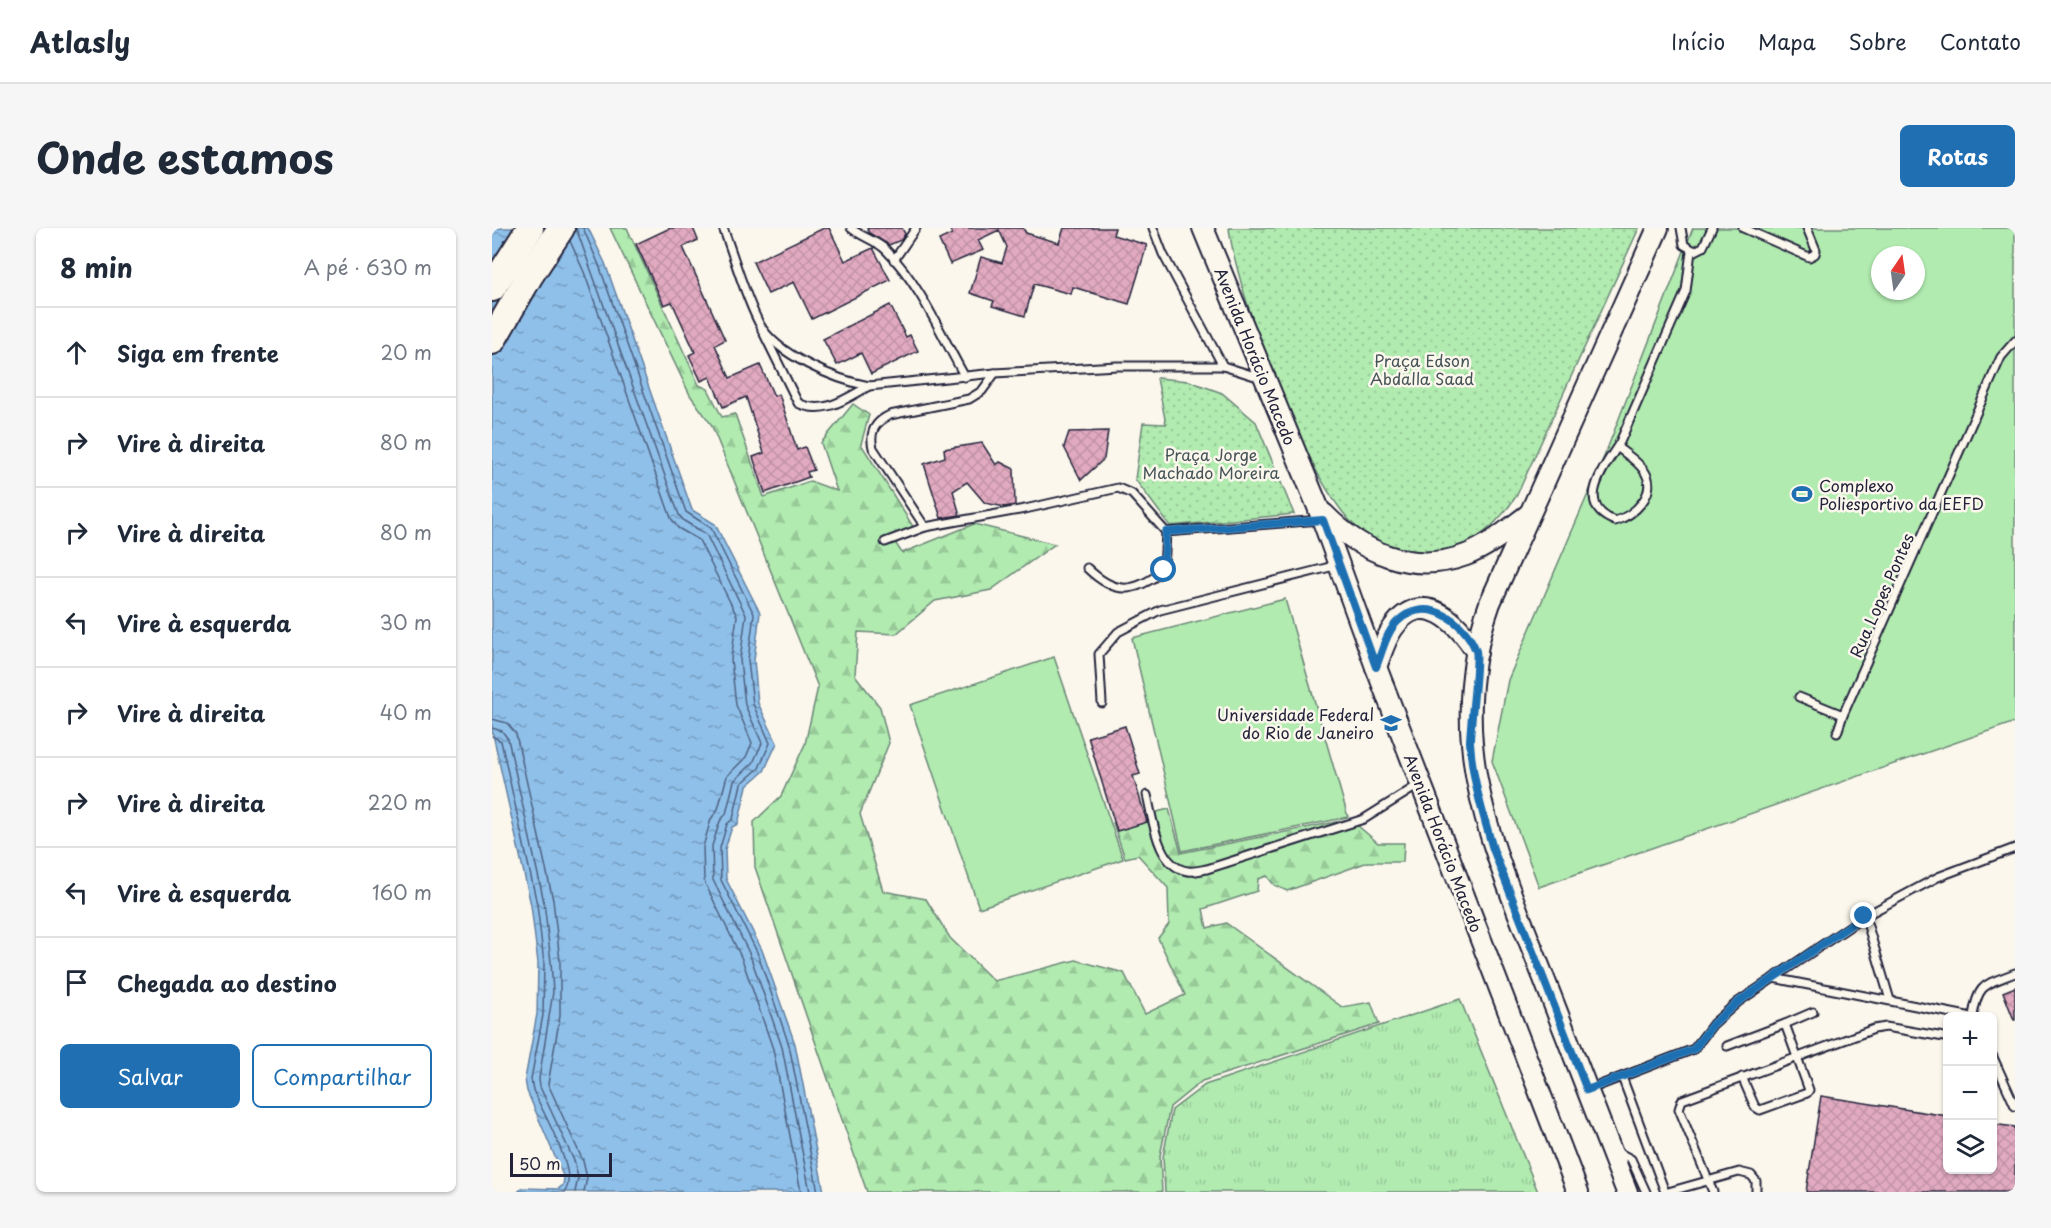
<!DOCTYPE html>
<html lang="pt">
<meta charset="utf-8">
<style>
body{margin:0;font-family:"Playpen Sans",sans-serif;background:#f6f6f7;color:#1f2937}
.controls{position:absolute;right:18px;bottom:18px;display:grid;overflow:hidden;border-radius:9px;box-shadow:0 2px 4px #0004}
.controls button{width:54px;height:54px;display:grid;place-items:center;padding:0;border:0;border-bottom:2px solid #e0e1e3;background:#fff;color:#1f2937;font:30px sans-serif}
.compass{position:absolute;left:1379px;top:18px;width:54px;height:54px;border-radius:50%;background:#fff;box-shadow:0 2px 4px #0004;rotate:13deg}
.scale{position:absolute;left:18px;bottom:15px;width:102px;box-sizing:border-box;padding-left:6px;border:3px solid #22223b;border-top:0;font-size:16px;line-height:21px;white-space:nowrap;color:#22223b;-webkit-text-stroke:4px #fbf7ec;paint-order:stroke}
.stop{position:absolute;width:18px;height:18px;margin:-14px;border:4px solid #1f6fb2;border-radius:50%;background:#fff}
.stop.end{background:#1f6fb2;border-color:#fff;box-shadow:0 2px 6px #0008}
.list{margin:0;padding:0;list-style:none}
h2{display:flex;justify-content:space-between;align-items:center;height:78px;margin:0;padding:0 24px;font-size:26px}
h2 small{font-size:20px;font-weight:400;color:#747a83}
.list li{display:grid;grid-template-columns:39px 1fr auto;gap:18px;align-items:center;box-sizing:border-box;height:90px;padding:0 24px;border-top:2px solid #e0e1e3}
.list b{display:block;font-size:22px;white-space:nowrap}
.list em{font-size:20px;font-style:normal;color:#747a83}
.actions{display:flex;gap:12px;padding:18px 24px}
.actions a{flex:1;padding:14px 0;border:2px solid #1f6fb2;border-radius:9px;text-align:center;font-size:21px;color:#1f6fb2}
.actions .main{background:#1f6fb2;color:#fff}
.icon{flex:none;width:33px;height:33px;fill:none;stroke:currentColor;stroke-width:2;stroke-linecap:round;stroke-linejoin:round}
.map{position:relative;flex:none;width:1523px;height:964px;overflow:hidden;border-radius:9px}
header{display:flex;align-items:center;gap:36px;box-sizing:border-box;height:84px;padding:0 30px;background:#fff;border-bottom:2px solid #e0e1e3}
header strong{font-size:28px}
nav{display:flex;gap:33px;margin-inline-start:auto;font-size:21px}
.intro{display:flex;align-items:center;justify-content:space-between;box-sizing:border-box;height:144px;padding:0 36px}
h1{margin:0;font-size:42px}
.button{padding:15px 27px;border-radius:9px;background:#1f6fb2;color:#fff;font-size:21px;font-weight:700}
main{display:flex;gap:36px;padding:0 36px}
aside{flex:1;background:#fff;border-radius:9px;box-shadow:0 2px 4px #0004}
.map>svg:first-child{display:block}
</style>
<header>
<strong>Atlasly</strong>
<nav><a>Início</a><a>Mapa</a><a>Sobre</a><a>Contato</a></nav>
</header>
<div class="intro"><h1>Onde estamos</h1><a class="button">Rotas</a></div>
<main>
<aside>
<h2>8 min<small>A pé · 630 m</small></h2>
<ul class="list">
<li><svg class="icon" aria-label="ahead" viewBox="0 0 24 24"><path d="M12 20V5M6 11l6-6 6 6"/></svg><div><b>Siga em frente</b></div><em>20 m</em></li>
<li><svg class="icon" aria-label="right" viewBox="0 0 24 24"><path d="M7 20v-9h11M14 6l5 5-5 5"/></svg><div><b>Vire à direita</b></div><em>80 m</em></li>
<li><svg class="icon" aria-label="right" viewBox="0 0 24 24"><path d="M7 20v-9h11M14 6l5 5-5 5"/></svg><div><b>Vire à direita</b></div><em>80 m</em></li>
<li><svg class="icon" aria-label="left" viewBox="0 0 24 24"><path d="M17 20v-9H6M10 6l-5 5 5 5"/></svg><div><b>Vire à esquerda</b></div><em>30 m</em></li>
<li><svg class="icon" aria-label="right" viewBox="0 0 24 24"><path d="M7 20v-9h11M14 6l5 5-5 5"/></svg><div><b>Vire à direita</b></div><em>40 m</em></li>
<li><svg class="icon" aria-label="right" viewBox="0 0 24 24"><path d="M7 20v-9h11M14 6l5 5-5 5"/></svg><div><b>Vire à direita</b></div><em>220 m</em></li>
<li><svg class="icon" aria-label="left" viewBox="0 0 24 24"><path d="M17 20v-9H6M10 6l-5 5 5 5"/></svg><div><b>Vire à esquerda</b></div><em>160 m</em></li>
<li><svg class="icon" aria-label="arrive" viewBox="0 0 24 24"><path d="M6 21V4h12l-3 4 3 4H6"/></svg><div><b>Chegada ao destino</b></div></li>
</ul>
<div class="actions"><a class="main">Salvar</a><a>Compartilhar</a></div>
</aside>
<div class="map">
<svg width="1523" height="964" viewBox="0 0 1523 964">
<defs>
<pattern id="grass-tufts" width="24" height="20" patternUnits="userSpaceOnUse" patternTransform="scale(1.5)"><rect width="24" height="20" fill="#b1ebb0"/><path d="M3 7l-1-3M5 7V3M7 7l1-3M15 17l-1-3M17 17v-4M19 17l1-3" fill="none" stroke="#98c998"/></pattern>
<pattern id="forest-firs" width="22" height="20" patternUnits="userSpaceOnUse" patternTransform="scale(1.5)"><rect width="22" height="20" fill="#b1ebb0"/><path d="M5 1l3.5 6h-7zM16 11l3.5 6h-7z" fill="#98c998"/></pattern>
<pattern id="park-dots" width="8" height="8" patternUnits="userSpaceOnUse" patternTransform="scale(1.5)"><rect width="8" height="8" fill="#b1ebb0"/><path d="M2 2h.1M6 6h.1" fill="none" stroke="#98c998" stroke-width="1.8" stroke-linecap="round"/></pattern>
<pattern id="water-ripples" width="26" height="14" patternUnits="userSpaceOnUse" patternTransform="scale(1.5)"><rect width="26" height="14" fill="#8fc0ea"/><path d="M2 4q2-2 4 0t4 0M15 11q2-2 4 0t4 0" fill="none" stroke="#749cbf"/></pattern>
<pattern id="building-cross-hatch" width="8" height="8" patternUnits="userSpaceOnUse" patternTransform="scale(1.5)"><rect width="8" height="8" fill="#e1aac0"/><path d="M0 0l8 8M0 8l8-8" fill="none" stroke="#c192a6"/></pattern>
</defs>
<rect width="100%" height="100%" fill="#fbf7ec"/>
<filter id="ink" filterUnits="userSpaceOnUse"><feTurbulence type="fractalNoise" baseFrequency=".0167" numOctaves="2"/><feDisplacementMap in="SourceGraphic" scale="12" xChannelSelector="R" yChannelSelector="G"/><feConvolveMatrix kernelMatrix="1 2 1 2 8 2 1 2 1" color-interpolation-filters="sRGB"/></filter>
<g filter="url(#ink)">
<path fill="url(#grass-tufts)" stroke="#6a8676" stroke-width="1.5" d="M968,771L1046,964H673L671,929L680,882L713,857Z"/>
<path fill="url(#forest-firs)" stroke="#6a8676" stroke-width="1.5" d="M118,0H135L207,157L216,161L230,189L243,186L272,269L318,253L345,263L329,215L361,176L377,187L369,216L422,300L404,316L410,325L482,296L563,316L499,362L443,373L404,406L366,404L363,447L388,479L397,515L368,586L391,663L434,671L458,710L502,753L584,732L632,745L653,786L693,767L666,710L677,696L676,660L646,627L633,630L621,595L677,581L689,625L858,591L886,615H912L911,634H876L795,663L782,657L775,648L766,651L765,663L711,681L715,700L734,695L850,779L879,774L887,796L710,853L678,879L668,928L670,964H375L263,639L262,594L289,568L313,516L326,459L219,196L198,167Z"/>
<g fill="url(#park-dots)" stroke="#6a8676" stroke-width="1.5">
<path d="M737,0H1147L1025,267C1004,299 975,326 934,324C911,323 889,319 870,304C817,265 745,67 737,0Z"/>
<path d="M665,150L697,153L730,165L764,194L802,286L678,298L643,251L651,195L674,196Z"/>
</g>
<g fill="#b1ebb0" stroke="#6a8676" stroke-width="1.5" fill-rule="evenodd">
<path d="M1201,0H1523V494L1047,659L1000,533L1016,452L1114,224ZM1388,27H1424V63H1388Z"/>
<path d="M793,371L856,589L690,623L640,410Z"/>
<path d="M562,429L631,631L487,680L418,477Z"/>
</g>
<path fill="url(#water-ripples)" stroke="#6381a4" stroke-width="1.5" d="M0,0H96L113,35L200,282L223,296L268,385L262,432L266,475L285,515L272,543L255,558L246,596L240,599L233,621L234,651L270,722L303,816L332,964H26L30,960L66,961L71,957L72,950L35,863L33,851L45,786L46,735L39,677L0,502Z"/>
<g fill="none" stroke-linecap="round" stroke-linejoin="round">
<g stroke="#4e6181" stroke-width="1.5">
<path d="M84,0L187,287L192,293L214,306L254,387L248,432L253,477L270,515L261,535L242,553L234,586L228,593L220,618L221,652L258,727L290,819L318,964"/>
<path d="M91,0L107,37L194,284L219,300L262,386L256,432L261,476L278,515L267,540L249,556L241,591L235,596L228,620L229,652L265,724L297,817L326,964"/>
<path d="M78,13L92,44L179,290L186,300L207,312L245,388L239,432L244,477L260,515L254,529L235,548L226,581L219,591L211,619L212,653L250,731L281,821L309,964"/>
<path d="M0,491L15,495L24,506L61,672L68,733V788L56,856L91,933L95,950L92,964"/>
<path d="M0,500L10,503L16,511L52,674L59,734L61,764L47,851L48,859L83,935L86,950L83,964"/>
<path d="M0,508L9,513L45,676L52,735L51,787L39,851L41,862C49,881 89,949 72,964"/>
</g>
</g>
<g fill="url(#building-cross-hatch)" stroke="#22223b" stroke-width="1.5">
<path d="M178,0H201L206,12L191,19L233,112L223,117L238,150L268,137L282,168L287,166L305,222L313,219L322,242L315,244L317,249L273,265L261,229L272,225L254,169L231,179L218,149L209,153L197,127L203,124L180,74L172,77L144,16Z"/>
<path d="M332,0H337L353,33L381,20L398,52L320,91L302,54L276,66L261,34Z"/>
<path d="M375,0H410L413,6L409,12L397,17L377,5Z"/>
<path d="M457,0H531L534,5L567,15L572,0H623L621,7L655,17L637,76L581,59L579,66L542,56L533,88L500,78L502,73L478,65L489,29L510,35L515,19L507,2L486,12L491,22L458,36L447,12L460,6Z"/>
<path d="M398,77L414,109L418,107L426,123L379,146L369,125L345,137L331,111Z"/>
<path d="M616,203L612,231L589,252L572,219L577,204Z"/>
<path d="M490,215L504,237L508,234L522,241L523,277L513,279L493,275L475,254L461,263L468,287L449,290L432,236L453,229L452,221Z"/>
<path d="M633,498L648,546L641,548L655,594L625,603L596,509Z"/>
<path d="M1523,759V792H1522L1511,764Z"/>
<path d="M1329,868L1455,888V942H1500V896L1523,899V964H1314Z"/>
</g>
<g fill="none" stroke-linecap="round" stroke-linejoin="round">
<g stroke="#22223b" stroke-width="11">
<g id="lane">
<path d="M231,0C243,31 252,66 267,95C284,127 344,152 377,158L503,145L625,138H731L769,150"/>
<path d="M359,0C369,9 384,12 394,22C429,57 449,107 473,149"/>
<path d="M661,0L671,26L731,138"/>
<path d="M1189,0L1192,17L1203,23L1211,19L1220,0"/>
<path d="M1251,0L1317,29L1323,26L1324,22L1315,0"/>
<path d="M402,32L424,0"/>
<path d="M270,102L306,175C332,188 355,170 377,158"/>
<path d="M503,145L490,163L477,171L398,187C383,194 377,204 381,220L433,299L533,281L626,260L640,266L674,304L829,292"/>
<path d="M1125,219C1135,227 1146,233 1153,244C1166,265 1142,288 1123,293C1081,277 1113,239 1128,214L1194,63L1199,23"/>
<path d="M393,314L433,299"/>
<path d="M595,340C623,367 642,366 672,342L674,304"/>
<path d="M1307,469L1351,487"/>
<path d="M610,475L607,426L626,404L668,382L846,337"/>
<path d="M1345,505L1351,487L1509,129L1523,113"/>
<path d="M655,567C661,591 665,639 696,643C702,644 709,642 715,641L872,591L928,556"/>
<path d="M1373,688L1398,772"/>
<path d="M1281,750L1475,788"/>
<path d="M1481,788C1486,755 1493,757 1523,745"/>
<path d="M1293,796L1321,784"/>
<path d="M1235,818L1293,796L1317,862L1315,865L1268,882L1263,879L1250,849"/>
<path d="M1500,827L1523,878"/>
<path d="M1130,849L1173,964"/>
<path d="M1098,861L1202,821L1221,796L1246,774L1373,688L1446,649L1523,620"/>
<path d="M1124,923L1139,931L1154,964"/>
<path d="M1176,964L1247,944L1259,947L1264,953V964"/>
<path d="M1221,964L1187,881L1190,872L1382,801L1394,799L1452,809"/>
</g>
</g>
<g stroke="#22223b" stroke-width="24">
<g id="secondary">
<path d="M711,0L826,279L884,439L1086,964"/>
<path d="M832,286C869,324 920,347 974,327C996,319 1017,301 1036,287"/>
<path d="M884,439C889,426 893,411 901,400C931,357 967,396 985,425"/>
<path d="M1135,964C1107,892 1079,820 1051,748C1002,622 949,512 998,375L1166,0"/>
</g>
</g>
<g stroke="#22223b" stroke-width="30">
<g id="highway">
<path d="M0,60L38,0"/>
<path d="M0,113L38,47L69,0"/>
</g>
</g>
<use href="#lane" stroke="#fbf7ec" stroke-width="7"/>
<use href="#secondary" stroke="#fbf7ec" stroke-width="20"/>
<use href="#highway" stroke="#fbf7ec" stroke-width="26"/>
</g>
</g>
<g fill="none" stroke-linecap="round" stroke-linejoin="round" filter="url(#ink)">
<path stroke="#1f6fb2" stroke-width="8" d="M672,342L674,304L831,292L884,439C890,424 894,405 905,394C933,366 973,392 984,423C987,432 978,497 978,514C980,551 991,586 1001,621L1095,862L1202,821L1221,796L1246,774L1372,688"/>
</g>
<defs>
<g id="stadium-bare" transform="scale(1.62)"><path d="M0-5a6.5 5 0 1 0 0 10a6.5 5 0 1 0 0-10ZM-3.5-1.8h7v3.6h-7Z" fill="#1f6fb2" stroke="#fbf7ec" stroke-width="2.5" paint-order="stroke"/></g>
<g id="university-bare" transform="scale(1.62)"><path d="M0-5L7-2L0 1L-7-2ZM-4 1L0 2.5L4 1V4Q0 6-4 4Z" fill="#1f6fb2" stroke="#fbf7ec" stroke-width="2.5" paint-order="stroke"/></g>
</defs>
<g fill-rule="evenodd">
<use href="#stadium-bare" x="1310" y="266"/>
<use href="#university-bare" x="899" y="495"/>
</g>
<g text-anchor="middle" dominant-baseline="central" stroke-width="5" stroke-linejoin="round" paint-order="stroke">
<g font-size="16" fill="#22223b" stroke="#fbf7ec">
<text transform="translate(764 128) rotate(68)">Avenida Horácio Macedo</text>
<text transform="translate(1389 367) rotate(-66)">Rua Lopes Pontes</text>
<text transform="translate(952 615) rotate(69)">Avenida Horácio Macedo</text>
</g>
<g font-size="16" fill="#465458" stroke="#fbf7ec">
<text x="930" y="132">Praça Edson<tspan x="930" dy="18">Abdalla Saad</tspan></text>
<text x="719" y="226">Praça Jorge<tspan x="719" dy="18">Machado Moreira</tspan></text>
</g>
<g font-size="16" fill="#22223b" stroke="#fbf7ec" text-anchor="start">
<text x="1327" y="257">Complexo<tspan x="1327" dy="18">Poliesportivo da EEFD</tspan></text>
<text x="882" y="486" text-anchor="end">Universidade Federal<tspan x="882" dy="18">do Rio de Janeiro</tspan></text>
</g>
</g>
</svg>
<div class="controls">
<button>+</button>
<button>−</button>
<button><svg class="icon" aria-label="layers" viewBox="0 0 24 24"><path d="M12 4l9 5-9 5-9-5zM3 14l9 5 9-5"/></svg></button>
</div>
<svg class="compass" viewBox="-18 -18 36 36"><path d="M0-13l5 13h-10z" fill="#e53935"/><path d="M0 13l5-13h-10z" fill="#747a83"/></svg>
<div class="scale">50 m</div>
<div class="stop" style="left:672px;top:342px"></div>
<div class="stop end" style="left:1372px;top:688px"></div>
</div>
</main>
